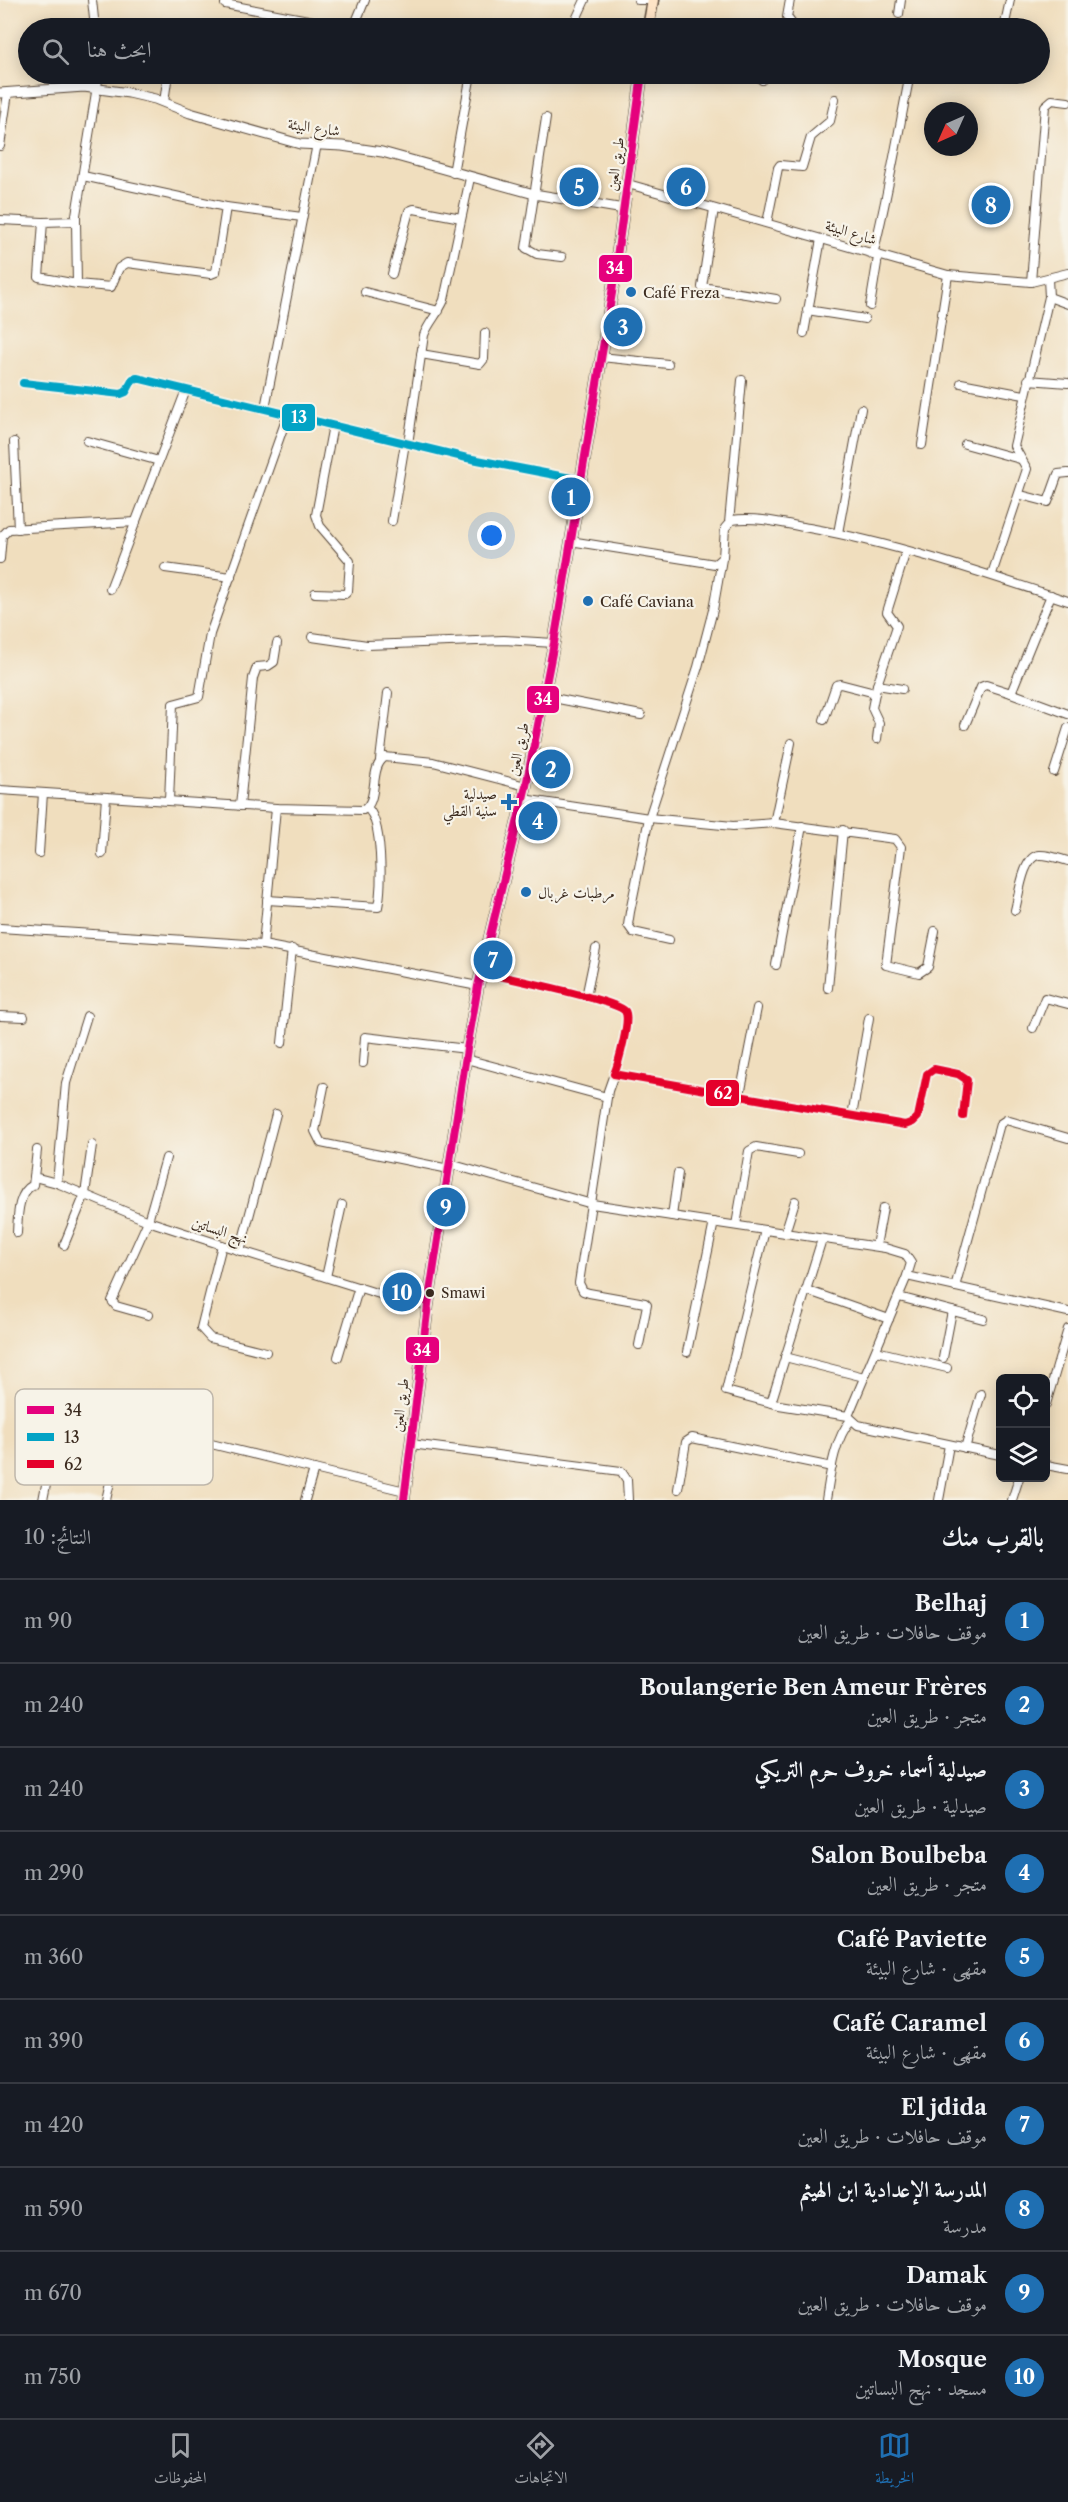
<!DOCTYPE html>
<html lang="ar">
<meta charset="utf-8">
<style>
body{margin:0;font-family:"Libre Caslon Text",Amiri,serif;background:#242831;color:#f1f3f6;direction:rtl}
.controls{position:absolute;right:18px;bottom:18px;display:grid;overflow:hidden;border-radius:9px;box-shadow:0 3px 15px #0003}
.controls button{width:54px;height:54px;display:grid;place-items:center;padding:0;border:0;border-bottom:2px solid #363941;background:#171b24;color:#f1f3f6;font:30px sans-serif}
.compass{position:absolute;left:924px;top:102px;width:54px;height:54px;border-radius:50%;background:#171b24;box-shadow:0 3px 15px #0003;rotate:225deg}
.you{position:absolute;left:492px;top:536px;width:21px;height:21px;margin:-15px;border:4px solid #fff;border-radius:50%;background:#1a73e8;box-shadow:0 0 0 9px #1a73e833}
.badge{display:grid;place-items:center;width:39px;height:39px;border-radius:50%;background:#1f6fb2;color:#fff;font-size:20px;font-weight:700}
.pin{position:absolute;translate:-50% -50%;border:3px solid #fff;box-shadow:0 2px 6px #0006}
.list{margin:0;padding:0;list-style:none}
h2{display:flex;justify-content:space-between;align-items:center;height:78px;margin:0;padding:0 24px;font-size:26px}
h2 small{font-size:20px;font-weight:400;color:#9ea1a6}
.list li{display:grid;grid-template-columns:39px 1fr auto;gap:18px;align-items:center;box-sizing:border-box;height:84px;padding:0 24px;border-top:2px solid #363941}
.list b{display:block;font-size:22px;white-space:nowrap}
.list p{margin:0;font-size:20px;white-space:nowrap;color:#9ea1a6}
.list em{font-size:20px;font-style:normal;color:#9ea1a6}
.icon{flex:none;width:33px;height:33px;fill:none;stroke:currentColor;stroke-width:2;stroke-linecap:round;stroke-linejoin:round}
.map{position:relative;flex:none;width:1068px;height:1500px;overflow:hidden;direction:ltr}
.search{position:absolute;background:#171b24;box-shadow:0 3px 15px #0003;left:18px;right:18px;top:18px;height:66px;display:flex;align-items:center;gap:15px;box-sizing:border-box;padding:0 21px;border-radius:33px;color:#9ea1a6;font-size:22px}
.sheet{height:918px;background:#171b24}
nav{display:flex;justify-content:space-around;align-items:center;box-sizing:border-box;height:84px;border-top:2px solid #363941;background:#171b24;font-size:16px;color:#9ea1a6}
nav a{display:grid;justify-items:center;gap:3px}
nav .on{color:#1f6fb2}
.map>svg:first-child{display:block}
</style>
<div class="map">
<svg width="1068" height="1500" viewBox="0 0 1068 1500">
<rect width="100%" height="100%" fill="#f7f3e8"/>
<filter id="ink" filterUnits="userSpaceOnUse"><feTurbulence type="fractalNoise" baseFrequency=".0167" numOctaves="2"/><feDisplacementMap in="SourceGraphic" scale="12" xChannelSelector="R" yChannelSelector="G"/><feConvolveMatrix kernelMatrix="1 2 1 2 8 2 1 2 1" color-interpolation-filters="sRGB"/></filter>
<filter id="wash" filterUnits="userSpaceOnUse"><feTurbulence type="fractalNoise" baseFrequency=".008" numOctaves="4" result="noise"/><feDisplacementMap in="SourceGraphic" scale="24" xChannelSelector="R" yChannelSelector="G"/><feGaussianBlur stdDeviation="1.35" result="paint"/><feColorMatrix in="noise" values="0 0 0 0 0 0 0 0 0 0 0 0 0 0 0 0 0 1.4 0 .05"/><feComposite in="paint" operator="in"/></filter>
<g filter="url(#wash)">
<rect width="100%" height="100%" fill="#f0debe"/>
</g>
<g filter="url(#ink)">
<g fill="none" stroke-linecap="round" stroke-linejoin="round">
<g stroke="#564536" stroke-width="10">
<g id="minor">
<path d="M92,0L95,28"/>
<path d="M638,0H653"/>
<path d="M790,0L787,17L795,28"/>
<path d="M225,4L350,28L355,24L365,0"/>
<path d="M899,14L901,0"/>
<path d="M572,28L585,0"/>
<path d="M1004,28L1010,0"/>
<path d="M762,80L763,74"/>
<path d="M164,102L168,74"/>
<path d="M546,118L526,248L537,254L562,257"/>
<path d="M0,146L8,93"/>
<path d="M453,173L471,74"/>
<path d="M628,184L948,275L1031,282L1068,273"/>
<path d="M226,207L302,217"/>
<path d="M714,209L702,287L776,299"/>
<path d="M0,220L43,222"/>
<path d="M76,221L43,222L39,277L77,284L76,221V215L99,74"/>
<path d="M767,223L778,168L780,165L802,167L811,137L830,121L835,99"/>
<path d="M873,255C888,195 898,134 910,74"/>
<path d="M392,274L409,211L414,209L461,218"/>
<path d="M1031,282L1045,106L1052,100L1068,102"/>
<path d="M77,284L111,287L119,268L127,263L211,274L216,272L226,207L83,176"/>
<path d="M365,292L439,311"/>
<path d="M1049,297L1068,304"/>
<path d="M870,306L878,257"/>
<path d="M807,310L865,319"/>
<path d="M804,333L821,239"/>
<path d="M421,354L480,364L484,359L485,333"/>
<path d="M601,357L668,364"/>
<path d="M1028,380L1068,383"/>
<path d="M23,383L121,394L126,392L133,379L137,378L467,458L581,480"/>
<path d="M961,383L1024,395"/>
<path d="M265,408L317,144"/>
<path d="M87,441L159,461"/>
<path d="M14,442L18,529"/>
<path d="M408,444L424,335C429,322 438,314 444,300L470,178"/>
<path d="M965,444L1020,459"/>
<path d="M922,445L948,275"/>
<path d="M1021,495L1048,502L1058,474L1068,473"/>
<path d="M392,521L405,443"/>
<path d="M729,523L742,380"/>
<path d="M838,533L861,409"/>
<path d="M570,541L715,564L723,557L725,528L732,520C756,516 786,524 809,528C898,544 983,573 1068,601"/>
<path d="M0,559L2,536L9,529L136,522"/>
<path d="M165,568L231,577"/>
<path d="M992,574L1027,469L1014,446L1049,297L1048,279"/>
<path d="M110,589L186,390"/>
<path d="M315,593L345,594L348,591L350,561L320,526L316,515L333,425"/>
<path d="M312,637L367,645L504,640L554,643"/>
<path d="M902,689L877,685L897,626L887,612L906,551"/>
<path d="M875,693L872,708L879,723L877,739"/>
<path d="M1011,693L1068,714"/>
<path d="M543,696L641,715"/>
<path d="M824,720L836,685L840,684L875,693L877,685"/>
<path d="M965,725L981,687L986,685L1011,693L1051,595"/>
<path d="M380,760L388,693"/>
<path d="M1054,772L1068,728"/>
<path d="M0,790L276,808L363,810C380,801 368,768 385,757L433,762L526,786"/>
<path d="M523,799L649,818L733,826L774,823L895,839L901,847L886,965L919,973L928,967L935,931"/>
<path d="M169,801L173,704L199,697L210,634L288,414"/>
<path d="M240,806L253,678L257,667L268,666L274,662L277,643"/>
<path d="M774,823L791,743"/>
<path d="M39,853L43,793"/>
<path d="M102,854L106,797"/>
<path d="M267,900L378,907C382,887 383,820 367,808"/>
<path d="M1015,910C1019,896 1023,856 1039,855C1048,854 1060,859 1068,861"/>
<path d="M0,928L263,945L478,986"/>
<path d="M669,940L633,932L628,925L630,912L649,818L698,667L713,610L722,559"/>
<path d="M263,945L276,808"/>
<path d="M776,965L802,826"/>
<path d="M481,972C502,977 616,1000 625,1011C631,1019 618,1065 614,1074L905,1125L913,1122L918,1117L927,1074L934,1069L958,1074L967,1080L963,1116"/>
<path d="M828,988L843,830"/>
<path d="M586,997L596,949"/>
<path d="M0,1016L24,1017"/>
<path d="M1033,1028L1045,998L1068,1004"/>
<path d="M282,1043L292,949"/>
<path d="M466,1059L607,1097"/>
<path d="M363,1063L365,1037L467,1049"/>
<path d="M614,1074L608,1091L579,1283L583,1291L589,1293L645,1303L647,1305L639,1345"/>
<path d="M324,1087L315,1131L321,1143L449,1169"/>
<path d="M740,1095L757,1008"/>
<path d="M852,1116L869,1018"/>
<path d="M37,1150L34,1177L57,1183L148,1221L222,1245L386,1296L428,1305"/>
<path d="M450,1164L592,1204L885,1248L905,1254L911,1263L907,1276L848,1416L858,1425L1000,1455"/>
<path d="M57,1183L66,1083L87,1016"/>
<path d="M672,1216L678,1173"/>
<path d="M736,1225L749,1151L756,1147L798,1154"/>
<path d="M765,1230L726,1391L779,1405L848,1416"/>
<path d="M17,1233C18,1217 17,1193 33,1185L34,1177"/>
<path d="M785,1233L795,1201"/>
<path d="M64,1245L85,1194L92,1145"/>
<path d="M222,1245L201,1328L210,1338L266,1352"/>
<path d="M876,1246L883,1208"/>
<path d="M240,1251L276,1114"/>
<path d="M907,1276L1068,1312"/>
<path d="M326,1277L342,1205"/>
<path d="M955,1287L1000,1124L1006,1120L1068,1138"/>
<path d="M806,1290L889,1319"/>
<path d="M899,1297L983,1319"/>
<path d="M148,1315L116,1306L112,1301L148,1221L166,1158"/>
<path d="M876,1351L947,1368"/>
<path d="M687,1352L714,1222"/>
<path d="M338,1357L359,1287"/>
<path d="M785,1357L864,1377"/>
<path d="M943,1358L952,1311"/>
<path d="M771,1403L822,1239"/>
<path d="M1046,1404L1068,1329"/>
<path d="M158,1431L314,1469"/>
<path d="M411,1444L621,1471L627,1480L628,1500"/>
<path d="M965,1448L981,1394"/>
<path d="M1046,1465L1068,1469"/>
<path d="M678,1489L686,1442L692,1438L832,1467"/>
<path d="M43,1500L56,1434"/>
<path d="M106,1500L116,1455"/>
<path d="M305,1500L314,1469L405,1491"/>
<path d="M826,1500C830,1475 834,1439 851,1420"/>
<path d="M939,1500L949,1445"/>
<path d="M1012,1500L1019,1478"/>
</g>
</g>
<g stroke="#564536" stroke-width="11">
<path id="tertiary" d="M0,93L84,87L129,93L155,99L190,113L300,144L342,146L382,152L534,194L624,209"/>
</g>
<g stroke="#564536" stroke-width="13">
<g id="secondary">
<path d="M648,28L653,0"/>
<path d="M404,1500L428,1305L467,1049L478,986L526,786L554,643L612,293L642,74"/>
</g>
</g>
<use href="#minor" stroke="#fff" stroke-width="8"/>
<use href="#tertiary" stroke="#fff" stroke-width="9"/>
<use href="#secondary" stroke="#fee4c6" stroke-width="10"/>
<g stroke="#f7f3e8" stroke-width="12">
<path id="bus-1" d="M404,1500L428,1305L467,1049L478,986L526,786L554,643L612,293L642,74"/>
</g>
<g stroke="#f7f3e8" stroke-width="12">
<path id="bus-2" d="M23,383L121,394L126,392L133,379L137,378L467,458L581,480"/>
</g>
<g stroke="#f7f3e8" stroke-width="12">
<path id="bus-3" d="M481,972C502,977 616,1000 625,1011C631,1019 618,1065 614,1074L905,1125L913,1122L918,1117L927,1074L934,1069L958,1074L967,1080L963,1116"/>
</g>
<use href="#bus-1" stroke="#e5007d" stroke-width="8"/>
<use href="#bus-2" stroke="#03a3c5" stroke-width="8"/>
<use href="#bus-3" stroke="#e4002b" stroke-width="8"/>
</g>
</g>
<g fill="#1f6fb2" stroke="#f7f3e8" stroke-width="2">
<circle cx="631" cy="292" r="6"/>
<circle cx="588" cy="601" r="6"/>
<path d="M506 793h6v6h6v6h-6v6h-6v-6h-6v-6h6z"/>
<circle cx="526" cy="892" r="6"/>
</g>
<circle fill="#3b2a1e" stroke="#f7f3e8" stroke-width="2" cx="430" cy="1293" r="5"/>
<g text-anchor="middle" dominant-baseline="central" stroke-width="4.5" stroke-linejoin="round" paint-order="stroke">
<g font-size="14" fill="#3b2a1e" stroke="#f7f3e8" text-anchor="start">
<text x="441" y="1293">Smawi</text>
</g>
<g font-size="15" fill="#3b2a1e" stroke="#f7f3e8">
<text transform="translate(314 127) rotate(8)">شارع البيئة</text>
<text transform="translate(615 164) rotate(-82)">طريق العين</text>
<text transform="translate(851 232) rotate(17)">شارع البيئة</text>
<text transform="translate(518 749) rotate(-78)">طريق العين</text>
<text transform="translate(220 1230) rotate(18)">نهج البساتين</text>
<text transform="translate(400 1405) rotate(-83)">طريق العين</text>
</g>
<g font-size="15" fill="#3b2a1e" stroke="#f7f3e8" text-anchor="start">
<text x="643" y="292">Café Freza</text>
<text x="600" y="601">Café Caviana</text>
<text x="497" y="793" text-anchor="end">صيدلية<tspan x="497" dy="17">سنية القطي</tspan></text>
<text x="538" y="892">مرطبات غربال</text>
</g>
</g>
<rect x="15" y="1389" width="198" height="96" rx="9" fill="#f7f3e8" stroke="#bfb7ab" stroke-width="1.5"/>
<rect x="27" y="1406" width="27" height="8" fill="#e5007d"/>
<rect x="27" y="1433" width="27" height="8" fill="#03a3c5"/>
<rect x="27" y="1460" width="27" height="8" fill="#e4002b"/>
<g font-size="16" fill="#3b2a1e">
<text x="64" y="1416">34</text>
<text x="64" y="1443">13</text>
<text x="64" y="1470">62</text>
</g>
<g stroke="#f7f3e8" stroke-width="2">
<rect x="598" y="254" width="35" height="29" rx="6" fill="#e5007d"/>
<rect x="281" y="403" width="35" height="29" rx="6" fill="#03a3c5"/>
<rect x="526" y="685" width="34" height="29" rx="6" fill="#e5007d"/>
<rect x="705" y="1079" width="35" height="28" rx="6" fill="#e4002b"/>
<rect x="405" y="1336" width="35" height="28" rx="6" fill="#e5007d"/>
</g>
<g font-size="16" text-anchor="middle" font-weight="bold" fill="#fff">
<text x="615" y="274">34</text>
<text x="299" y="423">13</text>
<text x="543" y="705">34</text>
<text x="723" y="1099">62</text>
<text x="422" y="1356">34</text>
</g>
</svg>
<div class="controls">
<button><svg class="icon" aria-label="locate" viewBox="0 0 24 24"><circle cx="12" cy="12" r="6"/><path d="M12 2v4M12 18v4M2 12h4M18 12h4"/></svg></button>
<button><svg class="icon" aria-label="layers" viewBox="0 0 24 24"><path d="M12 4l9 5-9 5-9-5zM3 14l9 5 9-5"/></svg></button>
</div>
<svg class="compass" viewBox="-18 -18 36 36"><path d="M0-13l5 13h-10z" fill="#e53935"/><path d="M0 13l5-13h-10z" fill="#9ea1a6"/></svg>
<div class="you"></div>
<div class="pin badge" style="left:571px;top:497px">1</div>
<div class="pin badge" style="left:551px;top:769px">2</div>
<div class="pin badge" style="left:623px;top:327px">3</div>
<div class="pin badge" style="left:538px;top:821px">4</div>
<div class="pin badge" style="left:579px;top:187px">5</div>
<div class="pin badge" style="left:686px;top:187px">6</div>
<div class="pin badge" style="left:493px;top:960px">7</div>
<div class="pin badge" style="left:991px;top:205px">8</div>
<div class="pin badge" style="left:446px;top:1207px">9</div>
<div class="pin badge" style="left:402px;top:1292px">10</div>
<div class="search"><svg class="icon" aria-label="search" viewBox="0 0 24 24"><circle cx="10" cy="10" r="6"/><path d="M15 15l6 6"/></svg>ابحث هنا</div>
</div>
<section class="sheet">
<h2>بالقرب منك<small>النتائج: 10</small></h2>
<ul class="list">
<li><span class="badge">1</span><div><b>Belhaj</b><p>موقف حافلات · طريق العين</p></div><em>90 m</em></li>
<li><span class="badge">2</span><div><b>Boulangerie Ben Ameur Frères</b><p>متجر · طريق العين</p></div><em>240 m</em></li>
<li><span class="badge">3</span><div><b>صيدلية أسماء خروف حرم التريكي</b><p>صيدلية · طريق العين</p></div><em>240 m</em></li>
<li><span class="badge">4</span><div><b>Salon Boulbeba</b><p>متجر · طريق العين</p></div><em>290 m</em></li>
<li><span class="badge">5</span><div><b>Café Paviette</b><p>مقهى · شارع البيئة</p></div><em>360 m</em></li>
<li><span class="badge">6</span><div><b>Café Caramel</b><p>مقهى · شارع البيئة</p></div><em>390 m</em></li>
<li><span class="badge">7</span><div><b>El jdida</b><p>موقف حافلات · طريق العين</p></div><em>420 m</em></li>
<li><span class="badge">8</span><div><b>المدرسة الإعدادية ابن الهيثم</b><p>مدرسة</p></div><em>590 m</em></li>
<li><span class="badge">9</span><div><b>Damak</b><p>موقف حافلات · طريق العين</p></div><em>670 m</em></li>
<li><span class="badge">10</span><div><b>Mosque</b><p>مسجد · نهج البساتين</p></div><em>750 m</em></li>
</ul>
</section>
<nav>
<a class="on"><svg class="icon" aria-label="map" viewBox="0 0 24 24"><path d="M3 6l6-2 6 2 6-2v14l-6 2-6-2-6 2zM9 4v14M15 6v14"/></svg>الخريطة</a>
<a><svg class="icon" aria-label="directions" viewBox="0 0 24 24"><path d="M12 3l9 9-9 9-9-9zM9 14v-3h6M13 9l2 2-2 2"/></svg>الاتجاهات</a>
<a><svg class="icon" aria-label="saved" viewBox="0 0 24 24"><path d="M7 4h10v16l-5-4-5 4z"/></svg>المحفوظات</a>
</nav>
